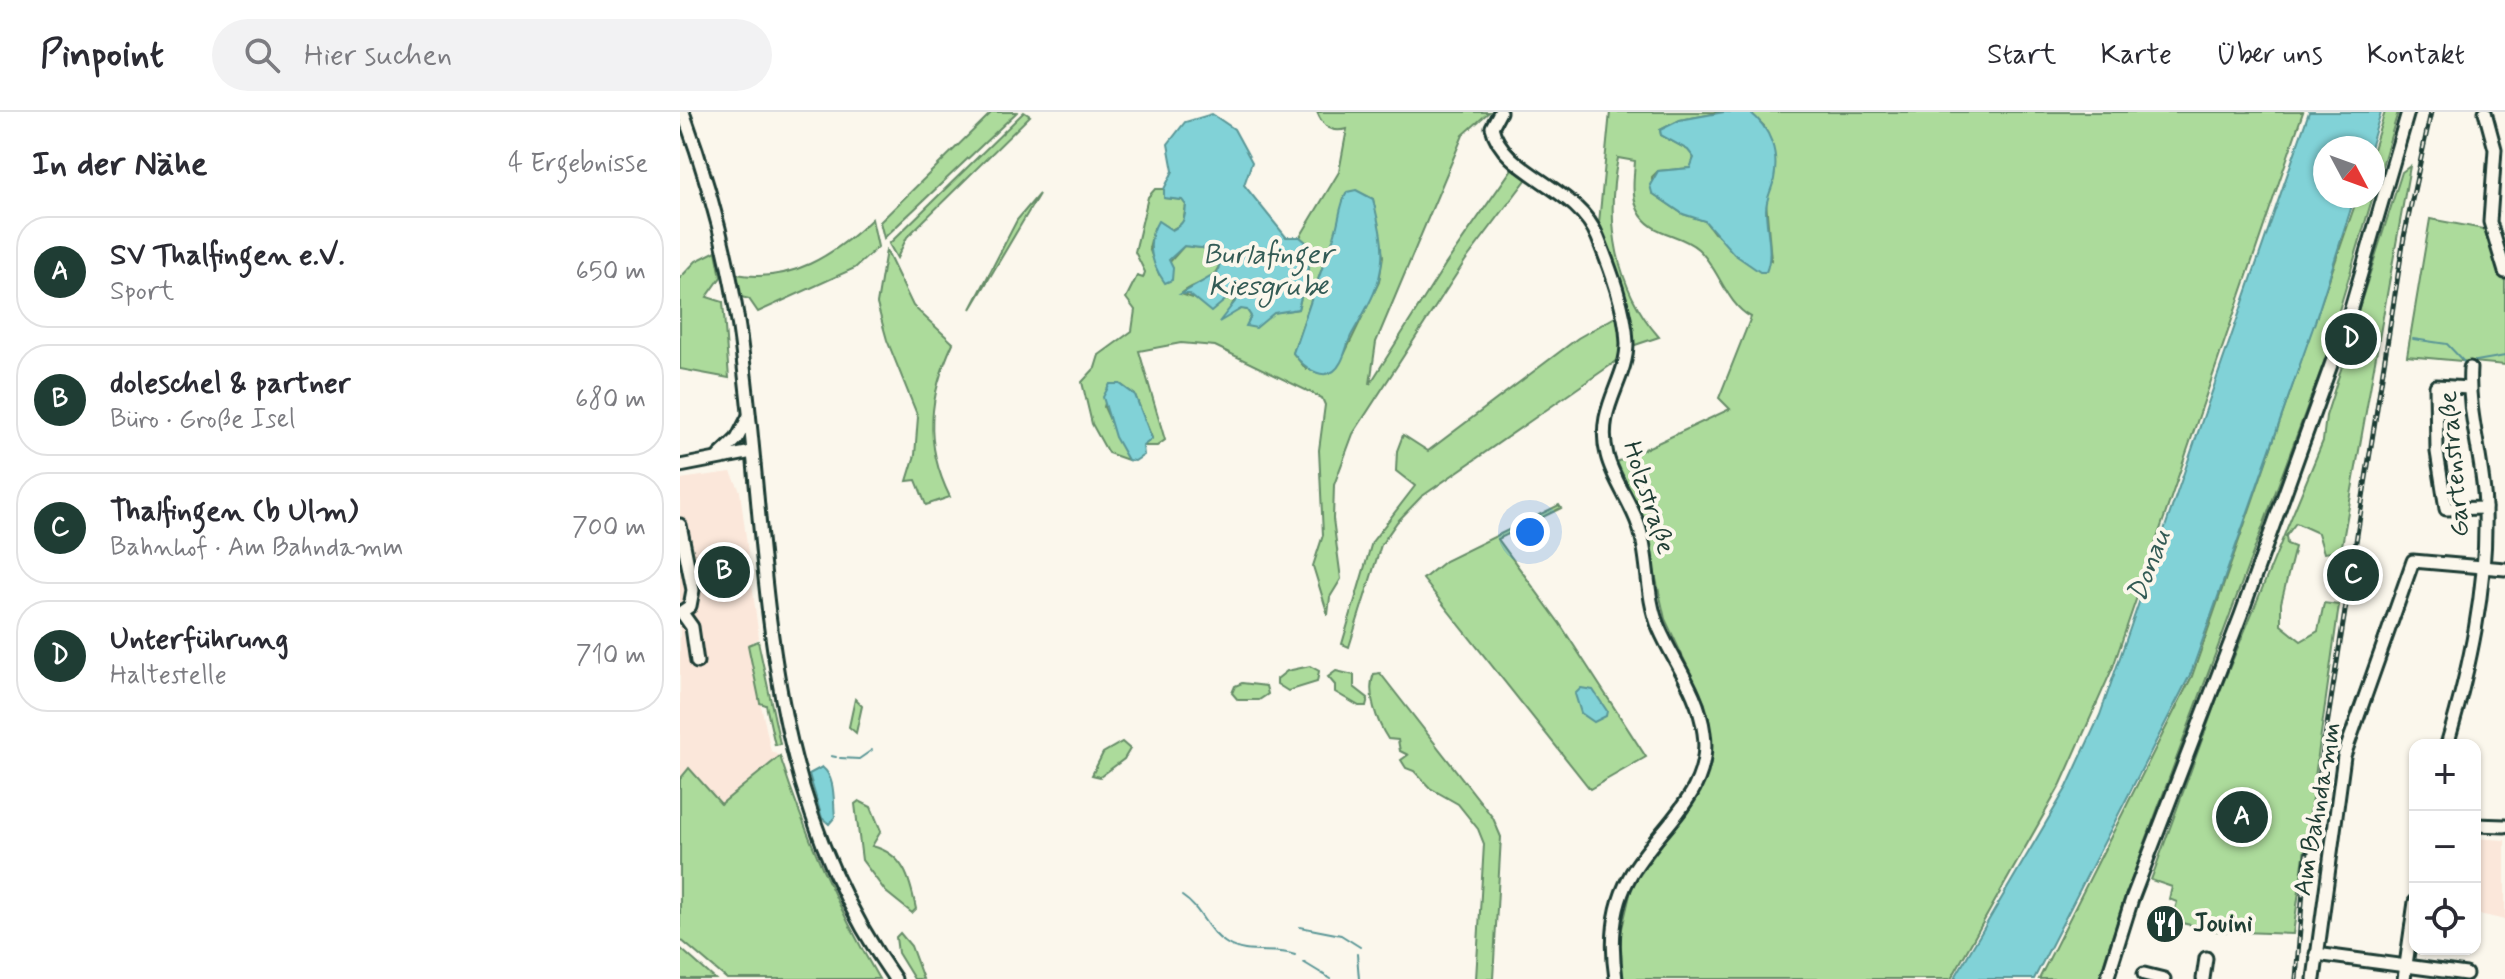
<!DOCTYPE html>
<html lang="de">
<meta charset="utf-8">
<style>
body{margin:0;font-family:Mynerve,sans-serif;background:#f2f2f3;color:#2b2b33}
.controls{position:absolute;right:24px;bottom:24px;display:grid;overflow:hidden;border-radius:16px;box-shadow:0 2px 6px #0004}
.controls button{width:72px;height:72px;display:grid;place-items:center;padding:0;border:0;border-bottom:2px solid #e1e1e2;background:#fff;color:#2b2b33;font:40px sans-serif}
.compass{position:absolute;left:1633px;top:24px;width:72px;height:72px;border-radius:50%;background:#fff;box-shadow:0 2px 6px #0004;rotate:131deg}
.you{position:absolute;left:850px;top:420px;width:28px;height:28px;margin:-20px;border:6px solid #fff;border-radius:50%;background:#1a73e8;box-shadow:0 0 0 12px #1a73e833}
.badge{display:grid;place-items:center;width:52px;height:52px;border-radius:50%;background:#1f3d34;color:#fff;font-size:26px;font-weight:700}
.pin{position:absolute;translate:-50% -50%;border:4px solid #fff;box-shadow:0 2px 8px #0006}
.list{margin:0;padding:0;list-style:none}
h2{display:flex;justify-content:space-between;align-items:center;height:104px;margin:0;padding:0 32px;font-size:34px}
h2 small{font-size:26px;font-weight:400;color:#7c7c81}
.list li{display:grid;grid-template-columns:52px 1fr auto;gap:24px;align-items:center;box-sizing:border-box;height:112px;margin:0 16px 16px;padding:0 16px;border:2px solid #e1e1e2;border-radius:32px}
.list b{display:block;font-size:30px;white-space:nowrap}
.list p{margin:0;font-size:26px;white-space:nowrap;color:#7c7c81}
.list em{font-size:26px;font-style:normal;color:#7c7c81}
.icon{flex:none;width:44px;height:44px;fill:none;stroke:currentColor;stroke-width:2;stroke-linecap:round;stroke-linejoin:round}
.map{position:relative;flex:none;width:1825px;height:867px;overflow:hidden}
header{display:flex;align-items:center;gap:48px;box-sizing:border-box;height:112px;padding:0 40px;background:#fff;border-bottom:2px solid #e1e1e2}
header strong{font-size:38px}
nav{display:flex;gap:44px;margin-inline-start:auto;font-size:28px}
.search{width:560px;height:72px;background:#f2f2f3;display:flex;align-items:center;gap:20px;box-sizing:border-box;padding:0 28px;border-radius:44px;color:#7c7c81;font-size:30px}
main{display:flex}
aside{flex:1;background:#fff}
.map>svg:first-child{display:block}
</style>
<header>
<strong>Pinpoint</strong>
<div class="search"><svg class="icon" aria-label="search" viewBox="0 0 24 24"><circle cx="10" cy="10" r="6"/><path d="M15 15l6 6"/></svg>Hier suchen</div>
<nav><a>Start</a><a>Karte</a><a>Über uns</a><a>Kontakt</a></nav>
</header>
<main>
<aside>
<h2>In der Nähe<small>4 Ergebnisse</small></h2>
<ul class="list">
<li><span class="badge">A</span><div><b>SV Thalfingen e.V.</b><p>Sport</p></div><em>650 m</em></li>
<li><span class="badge">B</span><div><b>doleschel &amp; partner</b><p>Büro · Große Isel</p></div><em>680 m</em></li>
<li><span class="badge">C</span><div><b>Thalfingen (b Ulm)</b><p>Bahnhof · Am Bahndamm</p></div><em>700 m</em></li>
<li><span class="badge">D</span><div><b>Unterführung</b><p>Haltestelle</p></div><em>710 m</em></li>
</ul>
</aside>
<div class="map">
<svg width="1825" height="867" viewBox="0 0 1825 867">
<rect width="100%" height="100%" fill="#fbf7ec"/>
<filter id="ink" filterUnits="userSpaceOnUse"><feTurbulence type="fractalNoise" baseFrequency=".0125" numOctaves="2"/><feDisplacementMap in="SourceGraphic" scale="16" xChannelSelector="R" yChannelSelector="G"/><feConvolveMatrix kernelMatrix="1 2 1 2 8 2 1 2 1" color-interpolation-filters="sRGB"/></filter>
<g filter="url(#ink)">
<g fill="#fbe7da">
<path d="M51,360L60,379L79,526L68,534L91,639L100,644L41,692L9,657L0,667V367Z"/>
<path d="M1795,726L1825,728V808L1795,801Z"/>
</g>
<g fill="#acdb9b" stroke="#668c68" stroke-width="2" fill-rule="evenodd">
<path d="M312,0H337L204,126L200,110Z"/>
<path d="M344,0L350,4L227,125L217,146L209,132Z"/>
<path d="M637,0H809L783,23L696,230L690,272L765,153L834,54L849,64L785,149L673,322L654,373L653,407L661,467L650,485L648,503L633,454L643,423L639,338L645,293L642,286L535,234L501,231L459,239L485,328L477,334H463L472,326L455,283L440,272H430L424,295L448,348L428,341L412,312L402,270L415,256L419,243L452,219L455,198L446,186L457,164L463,166L465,160L455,140L468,85L475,77H484V86L502,88L506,93L503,111L491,118L474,116L469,136L479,162L504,134L530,137L540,151C533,173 514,169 501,182L522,189L531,199L554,180L558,182L552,193L567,198L571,204L618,197L633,137L620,125L659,60L667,17C651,21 643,15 637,0ZM676,79L693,87L703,144L699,170L664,243L626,257L613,241L649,136L658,121L664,86Z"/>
<path d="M930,0H1044L1000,8L980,18L981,23L1008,38L1014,45L1011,56L978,59L972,65V81L1003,102L1025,109L1034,121L1091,148L1086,89L1093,70L1084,14L1070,0H1623L1433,555L1381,672L1271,867H943L940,825L952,774L1005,700L1031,652L1025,592L985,507L963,408L937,350L1050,297L1039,286L1071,205C1046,192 1039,156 1018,137C999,120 970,124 958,98C951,83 954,65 955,49L938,46C925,109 935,175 979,225L952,234V218L919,111Z"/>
<path d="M1705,0H1718L1657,205L1660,207L1443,790L1419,867H1359L1512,564L1678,84H1693V37Z"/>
<path d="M1730,54L1661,439L1644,441L1638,421L1616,411L1606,424L1607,432L1615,435L1601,491V513L1621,529L1638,519L1644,491L1659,493L1613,822L1536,819L1502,811L1493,804L1497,790L1489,787L1492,775L1471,768L1539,581L1643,329L1646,304L1663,251L1679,231L1670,224L1722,60Z"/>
<path d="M359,82L291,197L337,108Z"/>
<path d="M192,107L198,135L175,156L78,200L69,187L61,185L56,162C110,172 154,143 192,107Z"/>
<path d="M1750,107L1809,118L1815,148L1825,168V253L1727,244Z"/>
<path d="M206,138L233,194L273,231C249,283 243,331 270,385L246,393L236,368L227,369L235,343L238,305L207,228L197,192Z"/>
<path d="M36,139L41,165L27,185L43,190L49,266L0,257V166L16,149Z"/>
<path d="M937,204L942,231L938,248L741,385L717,410L701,433L669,535L662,532L692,430L735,374L716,359L717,339L723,323L748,339L898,226Z"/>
<path d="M879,393L881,396L818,427L880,512L966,645L910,677L743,467L765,449Z"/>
<path d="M78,529L100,632L95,633L86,593L80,591L68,533Z"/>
<path d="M630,554L639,559L637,570L608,579L597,572V567L607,559Z"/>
<path d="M656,559L674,563V575L688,586L686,594H679L655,580V573L648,565Z"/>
<path d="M700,561L813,706L821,725L813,867H796L804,732L798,717L778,692L750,676L734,659L726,656L721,648L728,643L720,639L718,628L708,627C697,610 686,581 694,562Z"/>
<path d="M562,571L586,574L588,582L579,588H558L552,581L555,574Z"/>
<path d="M175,587L182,594L176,621L169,615Z"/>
<path d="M442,630L450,637L444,647L420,665L412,663L423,641Z"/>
<path d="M100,644C125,723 157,795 199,867H47L0,827V667L9,656L41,692Z"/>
<path d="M179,689L191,695L201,719L192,734C224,742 230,767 236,797L232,801L206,780L182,748L175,692Z"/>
<path d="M220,821L231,834L243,867H234L218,841L216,825Z"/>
<path d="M0,836L35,867H0Z"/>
</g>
<g fill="#81d2d7" stroke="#5a9696" stroke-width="2">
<path d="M1044,0H1070C1091,17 1099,41 1094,67C1092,78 1086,86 1086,98C1086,118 1094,141 1086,160H1080L1054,142L1025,109L1003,102L972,81L970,73L978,59L1010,56L1014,46L1008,38L981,23L980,18L1000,8Z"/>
<path d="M1629,0H1701L1690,36H1645V84H1675L1635,210L1511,561L1354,867H1274L1387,675L1420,603Z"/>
<path d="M532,2L554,17L572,50L564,73L606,125H620L633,136L618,197L594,201L576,216L566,214L571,204L567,198L561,197L539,210L557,187L555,180L531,200L509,182H501L537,161L540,151L530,137L504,134L489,148L493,156L492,168L485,171C471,152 465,131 478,109L492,118C504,112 505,107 506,93L502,88L484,86V77L493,59L488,32L505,10Z"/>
<path d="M676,78L693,87C697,105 704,129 702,148C700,177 686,197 672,222C667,231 666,241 661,250C648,275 624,256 613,241L649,136C660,118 657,97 667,80Z"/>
<path d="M430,272H440L455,283L472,327L463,334L464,343L455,349L448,348L435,325L423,285Z"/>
<path d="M901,576L913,578L927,599L926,604L914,610L901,601L895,582Z"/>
<path d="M142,655C156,666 153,688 155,705L149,712L142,706L129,662Z"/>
</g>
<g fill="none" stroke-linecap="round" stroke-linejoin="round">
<g stroke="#5a9696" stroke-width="2">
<path d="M1733,227L1767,232L1785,251L1825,244"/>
<path d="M151,644L156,645"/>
<path d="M160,646L179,647L192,638"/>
<path d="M502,784C522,797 526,819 546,831C567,845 593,835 615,843"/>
<path d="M620,815L661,823L680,835"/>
<path d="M677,842L679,867"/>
<path d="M623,850L651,867"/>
</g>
<g stroke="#1f3d34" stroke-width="17">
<g id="minor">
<path d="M3,0C29,71 48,142 59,216C92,447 73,666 215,867"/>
<path d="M820,0L812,15C823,63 898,74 918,126C930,156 946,198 947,231C947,270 915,296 927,343C933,368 951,390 959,415C970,447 965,484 979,516C994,551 1019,581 1024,621C1033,684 975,717 949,766C932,797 931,834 936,867"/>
<path d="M1805,0L1815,37L1810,110L1825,160"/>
<path d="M1789,276L1756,274L1757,340L1766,397L1805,396"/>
<path d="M39,344L57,327L69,304"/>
<path d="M0,354L72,340"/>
<path d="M0,413L13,478L10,494L0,501"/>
<path d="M2,501L12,515L17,550"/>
<path d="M1767,633C1790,555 1807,478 1805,396C1804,349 1787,303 1790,256"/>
<path d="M1795,713L1825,714"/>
<path d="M1636,842L1786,862"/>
<path d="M1464,862L1484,867"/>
<path d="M1427,867L1452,787L1561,503L1669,203L1728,0"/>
<path d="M1523,867L1526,846"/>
<path d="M1634,867L1664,644L1733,449L1825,457"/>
<path d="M1724,867L1735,790"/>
</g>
</g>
<use href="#minor" stroke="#fbf7ec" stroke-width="11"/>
<g stroke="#1f3d34" stroke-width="5">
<path id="rail" d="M1616,867L1625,753L1724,125L1751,0"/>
</g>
<use href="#rail" stroke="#fbf7ec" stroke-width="2" stroke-dasharray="6" stroke-linecap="butt"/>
</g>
</g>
<defs>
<g id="restaurant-disc" transform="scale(2)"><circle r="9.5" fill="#1f3d34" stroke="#fbf7ec"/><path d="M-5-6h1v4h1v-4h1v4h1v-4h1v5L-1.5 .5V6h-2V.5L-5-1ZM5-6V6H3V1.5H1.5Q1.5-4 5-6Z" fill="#fff"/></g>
</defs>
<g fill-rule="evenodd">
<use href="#restaurant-disc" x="1485" y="812"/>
</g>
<g text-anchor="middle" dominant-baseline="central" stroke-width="8" stroke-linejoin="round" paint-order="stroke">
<g font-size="26" fill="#1f3d34" stroke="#fbf7ec">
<text transform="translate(1775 352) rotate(-95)">Gartenstraße</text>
<text transform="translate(968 386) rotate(72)">Holzstraße</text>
<text transform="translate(1638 697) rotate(-80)">Am Bahndamm</text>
</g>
<g font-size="26" font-weight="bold" fill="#1f3d34" stroke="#fbf7ec" text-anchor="start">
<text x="1513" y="812">Jouini</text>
</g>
<g font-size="28" font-style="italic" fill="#335b55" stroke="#fbf7ec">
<text x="588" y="143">Burlafinger<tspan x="588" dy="32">Kiesgrube</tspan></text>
<text transform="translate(1470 454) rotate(-69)">Donau</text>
</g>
</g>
</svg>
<div class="controls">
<button>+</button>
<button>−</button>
<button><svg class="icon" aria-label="locate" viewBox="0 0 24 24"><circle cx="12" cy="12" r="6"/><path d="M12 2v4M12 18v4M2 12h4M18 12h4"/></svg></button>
</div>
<svg class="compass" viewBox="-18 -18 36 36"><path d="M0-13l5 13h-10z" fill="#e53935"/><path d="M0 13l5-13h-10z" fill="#7c7c81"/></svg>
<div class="you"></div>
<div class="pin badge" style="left:1562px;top:705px">A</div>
<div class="pin badge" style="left:44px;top:460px">B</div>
<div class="pin badge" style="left:1673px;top:463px">C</div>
<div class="pin badge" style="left:1671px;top:227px">D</div>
</div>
</main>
